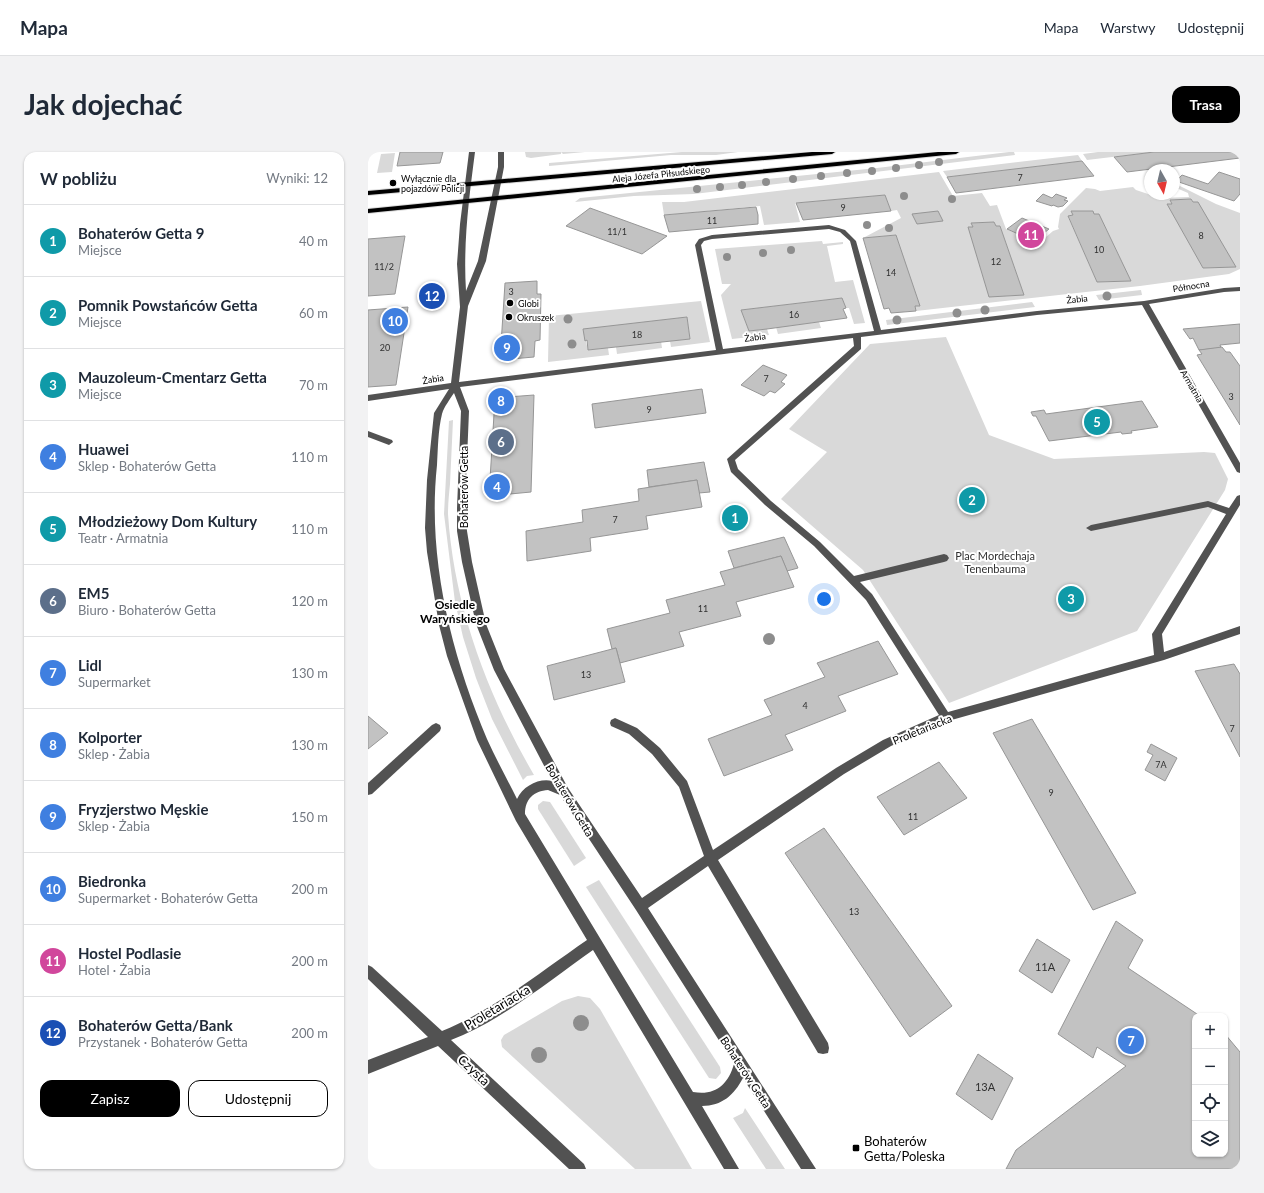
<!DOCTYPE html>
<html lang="pl">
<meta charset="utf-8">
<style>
body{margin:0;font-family:Lato,sans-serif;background:#f2f2f3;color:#1f2937}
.controls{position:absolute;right:12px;bottom:12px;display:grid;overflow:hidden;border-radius:8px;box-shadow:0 1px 3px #0004}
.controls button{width:36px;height:36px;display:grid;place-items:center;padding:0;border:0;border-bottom:1px solid #e0e1e3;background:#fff;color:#1f2937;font:20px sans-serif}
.compass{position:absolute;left:776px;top:12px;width:36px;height:36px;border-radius:50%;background:#fff;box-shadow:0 1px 3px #0004;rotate:172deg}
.you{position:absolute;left:456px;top:447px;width:14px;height:14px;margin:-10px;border:3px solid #fff;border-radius:50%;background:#1a73e8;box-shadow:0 0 0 6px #1a73e833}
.badge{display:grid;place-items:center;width:26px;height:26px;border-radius:50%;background:#000;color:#fff;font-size:13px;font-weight:700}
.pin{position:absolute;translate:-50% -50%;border:2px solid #fff;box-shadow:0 1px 4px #0006}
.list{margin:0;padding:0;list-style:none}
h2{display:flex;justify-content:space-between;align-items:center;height:52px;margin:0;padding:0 16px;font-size:17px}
h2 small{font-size:13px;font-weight:400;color:#747a83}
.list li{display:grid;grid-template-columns:26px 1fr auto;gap:12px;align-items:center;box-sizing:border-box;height:72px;padding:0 16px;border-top:1px solid #e0e1e3}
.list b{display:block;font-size:15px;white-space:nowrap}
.list p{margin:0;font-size:13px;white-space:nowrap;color:#747a83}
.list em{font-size:13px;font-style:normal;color:#747a83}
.actions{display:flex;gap:8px;padding:12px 16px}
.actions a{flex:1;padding:9px 0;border:1px solid #000;border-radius:12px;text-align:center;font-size:14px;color:#000}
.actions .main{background:#000;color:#fff}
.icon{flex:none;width:22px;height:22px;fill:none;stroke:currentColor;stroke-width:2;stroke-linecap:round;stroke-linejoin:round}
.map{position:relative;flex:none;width:872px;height:1017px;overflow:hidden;border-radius:12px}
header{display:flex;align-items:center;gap:24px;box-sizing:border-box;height:56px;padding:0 20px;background:#fff;border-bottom:1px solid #e0e1e3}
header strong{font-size:19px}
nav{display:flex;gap:22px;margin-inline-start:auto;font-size:14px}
.intro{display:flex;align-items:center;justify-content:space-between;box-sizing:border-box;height:96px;padding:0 24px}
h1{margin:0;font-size:28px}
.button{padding:10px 18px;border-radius:12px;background:#000;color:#fff;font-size:14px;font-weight:700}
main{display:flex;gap:24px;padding:0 24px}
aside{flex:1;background:#fff;border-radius:12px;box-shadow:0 1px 3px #0004}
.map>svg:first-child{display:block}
</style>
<header>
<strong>Mapa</strong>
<nav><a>Mapa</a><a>Warstwy</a><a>Udostępnij</a></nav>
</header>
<div class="intro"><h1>Jak dojechać</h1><a class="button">Trasa</a></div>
<main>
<aside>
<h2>W pobliżu<small>Wyniki: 12</small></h2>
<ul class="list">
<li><span class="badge" style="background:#0f9aa8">1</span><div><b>Bohaterów Getta 9</b><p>Miejsce</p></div><em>40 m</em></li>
<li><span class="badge" style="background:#0f9aa8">2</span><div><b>Pomnik Powstańców Getta</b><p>Miejsce</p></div><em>60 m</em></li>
<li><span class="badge" style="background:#0f9aa8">3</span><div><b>Mauzoleum-Cmentarz Getta</b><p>Miejsce</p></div><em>70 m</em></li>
<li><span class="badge" style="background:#3f7fe0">4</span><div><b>Huawei</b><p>Sklep · Bohaterów Getta</p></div><em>110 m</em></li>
<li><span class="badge" style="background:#0f9aa8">5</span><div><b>Młodzieżowy Dom Kultury</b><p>Teatr · Armatnia</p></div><em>110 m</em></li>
<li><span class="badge" style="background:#5c6f8a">6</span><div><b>EM5</b><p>Biuro · Bohaterów Getta</p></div><em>120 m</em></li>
<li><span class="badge" style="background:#3f7fe0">7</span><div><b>Lidl</b><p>Supermarket</p></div><em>130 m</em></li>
<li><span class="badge" style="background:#3f7fe0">8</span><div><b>Kolporter</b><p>Sklep · Żabia</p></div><em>130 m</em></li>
<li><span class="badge" style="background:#3f7fe0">9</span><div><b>Fryzjerstwo Męskie</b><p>Sklep · Żabia</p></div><em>150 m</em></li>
<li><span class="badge" style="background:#3f7fe0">10</span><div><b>Biedronka</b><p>Supermarket · Bohaterów Getta</p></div><em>200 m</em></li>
<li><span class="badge" style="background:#d1479c">11</span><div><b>Hostel Podlasie</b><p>Hotel · Żabia</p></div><em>200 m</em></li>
<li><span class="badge" style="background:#1a4fb4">12</span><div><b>Bohaterów Getta/Bank</b><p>Przystanek · Bohaterów Getta</p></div><em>200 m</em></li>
</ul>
<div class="actions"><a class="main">Zapisz</a><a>Udostępnij</a></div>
</aside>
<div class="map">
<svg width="872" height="1017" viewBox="0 0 872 1017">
<rect width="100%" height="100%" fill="#fff"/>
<g fill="#d9d9d9" fill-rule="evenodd">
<path d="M157,0H217L195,2L193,0V2L163,6L158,5Z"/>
<path d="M314,0H370L348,3H303L181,14V11Z"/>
<path d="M641,0H646L647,3L326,42L266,44L207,50L212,46L509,16Z"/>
<path d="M730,0H786L719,8L715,2Z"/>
<path d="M27,1L24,20L9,21L13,2Z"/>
<path d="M710,3L714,9L579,25L575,19Z"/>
<path d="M571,20L585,44L614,41L622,54L629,53L638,77L671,91L685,79L691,77L690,75L692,62L718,36L727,37L732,39L765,35L768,38L792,46L821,45L820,41L806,35V31L848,52L872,61V117L861,122L772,134L548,159L547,154H551L528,83L495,86L533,66L529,58L523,59L517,43L427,51L432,70L396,73L392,54L296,63L294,50H316ZM823,47L825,50L868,115L835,116L800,52H804L802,48ZM704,59H725L726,62H731L763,129L729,130L700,65L705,63ZM626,70L628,74H632L656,143L601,75H605L604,71Z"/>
<path d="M454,89L455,92L475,90V92L459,94L467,130L485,128L497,171L486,172L481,156H478L473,146L373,158L381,179L399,177L401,183L364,187L353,143L363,132H354L347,97Z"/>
<path d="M773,138L774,143L731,148L728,143Z"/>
<path d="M333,149L342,190L303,195L302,189L322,186L319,165L215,178L220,198L240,196L241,203L180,210L181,164Z"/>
<path d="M664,150L667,155L519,173L518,168Z"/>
<path d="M451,170L453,176L410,182L408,175Z"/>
<path d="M578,185L621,283L686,307L836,300L847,301L860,327L857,338L769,479L581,551L495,418L413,347L459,300L421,277L502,192Z"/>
<path d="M293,189L294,196L249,202L248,195Z"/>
<path d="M85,268C84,289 83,311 82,332C81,342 80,352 80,362C86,455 120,544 166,623L159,624L155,628L124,567L108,526L95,485L87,450L76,362L81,269Z"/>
<path d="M175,649L182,650L218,706L206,714L170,657V653Z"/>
<path d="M231,728L352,915L353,921L348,927L341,926L218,735Z"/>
<path d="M210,844L222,846L232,857L324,1017H267L134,895L133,888L136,883L194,849Z"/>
<path d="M377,956L417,1017H398L365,966L375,961Z"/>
</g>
<g fill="#c2c2c2" stroke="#969696">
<path d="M32,0H75L72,11L29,14Z"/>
<path d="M786,0H872V6L759,20L746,5Z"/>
<path d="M714,9L726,24L588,41L579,25Z"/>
<path d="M851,20L872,27V42L866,49L808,29L814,23L840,32Z"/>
<path d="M675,42L684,46L688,42L699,46L696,48L700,49L695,54L690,55L685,53L684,54L668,49Z"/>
<path d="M517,43L523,59L435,68L428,51Z"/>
<path d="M823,47L825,50H830L868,115L835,116L799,52H804L802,48Z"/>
<path d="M388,55L390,63V72L301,80L296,63Z"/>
<path d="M222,56L299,84L274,102L198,74Z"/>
<path d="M570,59L575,69L549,72L544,62Z"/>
<path d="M703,59H725L726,62H731L763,129L729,130L700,64L705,63Z"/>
<path d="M654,66L681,77L666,89L639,77Z"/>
<path d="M626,70L628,74H632L656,143L621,145L600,75H605L603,71Z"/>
<path d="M528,83L552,154H547L548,159L523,161L521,156L516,157L495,86Z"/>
<path d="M37,84L27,142L0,144V87Z"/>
<path d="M169,129V142H173L172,188L167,189L166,205L132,208L137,131Z"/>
<path d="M474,146L478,156L475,157L479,166L399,177L381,179L373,158Z"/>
<path d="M40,155L28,233L0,235V158Z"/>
<path d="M319,165L322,187L220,198L219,188L217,189L215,177Z"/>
<path d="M872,172V191L852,193L853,196L831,198L825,186L822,187L815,177Z"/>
<path d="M854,195L858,200H862L872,214V273L829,203L834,202L831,198Z"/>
<path d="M395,213L419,223L413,230L417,232L407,241L402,239L396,244L373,233Z"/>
<path d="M334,237L338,261L227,276L224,252Z"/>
<path d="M166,243L163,340L121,344L127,246Z"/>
<path d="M774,249L790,275L763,279L764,281L754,282L753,280L681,289L668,264H665L663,260L676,258L678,262Z"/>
<path d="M336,310L342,340L331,341L329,328L281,335L279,318Z"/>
<path d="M329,328L334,355L278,364L280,377L222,386L223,399L159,409L158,379L215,370L214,358L271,349L270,337Z"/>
<path d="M416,385L430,416L419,419L413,404L366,416L360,399Z"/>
<path d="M413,404L426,435L368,450L373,464L311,480L316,494L252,511L248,496L244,497L239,477L302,461L298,448L357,433L352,420Z"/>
<path d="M510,489L530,522L470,544L478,559L417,583L425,598L356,624L340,587L404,563L396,548L457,525L449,511Z"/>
<path d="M248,496L257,530L186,548L179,514Z"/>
<path d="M866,512L872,522V605L827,519Z"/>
<path d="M0,564L20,581L0,597Z"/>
<path d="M664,567L768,741L725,758L625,581Z"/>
<path d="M783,592L809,606L797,629L777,618L785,603L779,600Z"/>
<path d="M571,610L599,646L536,683L509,645Z"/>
<path d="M456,676L584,854L542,885L417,701Z"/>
<path d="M748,769L775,788L760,816L832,864H827V1002H857V882L872,900V1017H638L648,998L758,914L729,895L725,906L690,882Z"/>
<path d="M669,787L702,808L684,841L651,819Z"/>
<path d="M610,902L645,926L624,968L588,942Z"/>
</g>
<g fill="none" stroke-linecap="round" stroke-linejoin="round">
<g stroke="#dbdbdb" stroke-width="2">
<g id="major">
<path d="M444,0H467L464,2L0,43V39Z"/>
<path d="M570,0H591L588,2L0,61V57Z"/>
</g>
</g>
<g fill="#525252" fill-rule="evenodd">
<path d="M101,0H107C101,46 95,92 98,139L110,109L130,15V0H136V15L118,109L100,154L91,230L348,198L327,93L331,87L344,83L461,73L477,78L488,89L513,178L669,159L776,149L856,136L872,135V139L856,140L781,152L872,311V321L869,320L774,153L669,163L493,185V197L367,308L370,317L403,349L452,390L486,424L576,402L579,403L581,406L579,409L576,410L492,430L504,442L580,560L786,503L784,482L786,479L858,362L840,355L723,379L718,376L723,373L840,349L861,356L869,344L872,343V353L794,482L796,500L872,474V482L796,508L580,569L523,594L476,622L350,708L460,891L461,896L460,901L455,902L450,901L340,714L280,756L448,1017H433L375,926C366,943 354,954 334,954L371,1017H356L225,798C181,829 133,869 83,888L216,1012L218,1017H201L70,894L0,922V908L60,885L0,827V813L4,815L74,879C124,859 174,819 219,788L148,669L109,588L79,504L71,473L59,400L57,376L59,328L66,261L81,237L0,249V243L83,231L92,155L89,112L92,72ZM461,77L472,80L482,89L506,179L355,197L333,93L336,89L344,87ZM485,186L486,194L359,307L363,320L397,353L446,394L498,448L571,563L515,588L468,616L345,698L319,629L292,596L269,576L247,566L243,568L242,571L243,574L261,582L284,602L311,635L336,704L274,746L200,636L136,517L118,472L104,410L99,379L97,356L101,259L92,235ZM86,241L93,259L89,356V379L94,410L108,472L126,518L184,629C171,626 155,634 149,647C139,627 128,607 119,587C83,502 59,406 69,313C70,297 70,278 74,262C76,255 82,247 86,241ZM180,638L192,643L268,758L366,912C360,933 347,944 325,940L157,662C157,647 166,639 180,638Z"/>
<path d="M0,279L24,288L25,290L21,293L0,285Z"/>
<path d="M68,571L72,573L73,576L72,579L4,642L0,643V631L64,573Z"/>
</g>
<use href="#major" fill="#000" fill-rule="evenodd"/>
</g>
<g fill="#8d8d8d">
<circle cx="571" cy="10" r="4"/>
<circle cx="551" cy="13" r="4"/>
<circle cx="528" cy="16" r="4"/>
<circle cx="504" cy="19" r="4"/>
<circle cx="479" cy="21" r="4"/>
<circle cx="453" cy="24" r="4"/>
<circle cx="425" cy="27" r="4"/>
<circle cx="398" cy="30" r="4"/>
<circle cx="374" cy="33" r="4"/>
<circle cx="352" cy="35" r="4"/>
<circle cx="329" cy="37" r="4"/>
<circle cx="536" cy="44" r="4"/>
<circle cx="584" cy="47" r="4"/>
<circle cx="499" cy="73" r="4"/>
<circle cx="521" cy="76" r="4"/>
<circle cx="423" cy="98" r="4"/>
<circle cx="395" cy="101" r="4"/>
<circle cx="359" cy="105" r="4"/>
<circle cx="739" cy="144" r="4.5"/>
<circle cx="617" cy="158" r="4.5"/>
<circle cx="589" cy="161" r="4.5"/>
<circle cx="200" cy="167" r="4.5"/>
<circle cx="529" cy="168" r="4.5"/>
<circle cx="204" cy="192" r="4.5"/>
<circle cx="401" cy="487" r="6"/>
<circle cx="213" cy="871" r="8"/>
<circle cx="171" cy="903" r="8"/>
</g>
<g fill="#000" stroke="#fff" stroke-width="1.5">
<circle cx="25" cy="31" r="4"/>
<circle cx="142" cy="151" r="4"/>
<circle cx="141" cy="165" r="4"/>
<rect x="484" y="992" width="8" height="8" rx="2"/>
</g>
<g text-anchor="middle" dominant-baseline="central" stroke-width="4" stroke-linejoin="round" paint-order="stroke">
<g font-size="9" fill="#000" stroke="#fff">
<text transform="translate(293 22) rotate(-6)">Aleja Józefa Piłsudskiego</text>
<text transform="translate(823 134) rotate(-9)">Północna</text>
<text transform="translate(709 147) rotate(-6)">Żabia</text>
<text transform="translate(387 185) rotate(-7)">Żabia</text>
<text transform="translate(65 227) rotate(-9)">Żabia</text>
<text transform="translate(824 234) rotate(60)">Armatnia</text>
</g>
<g font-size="9" fill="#303030">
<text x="652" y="25">7</text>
<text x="475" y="55">9</text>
<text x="344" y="68">11</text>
<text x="249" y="79">11/1</text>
<text x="833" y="83">8</text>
<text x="731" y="97">10</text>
<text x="628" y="109">12</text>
<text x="16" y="114">11/2</text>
<text x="523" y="120">14</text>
<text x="143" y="139">3</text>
<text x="426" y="162">16</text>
<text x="269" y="182">18</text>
<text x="17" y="195">20</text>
<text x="398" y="226">7</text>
<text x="863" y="244">3</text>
<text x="281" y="257">9</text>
<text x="247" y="367">7</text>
<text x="335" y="456">11</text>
<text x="218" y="522">13</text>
<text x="437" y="553">4</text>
<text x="864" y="576">7</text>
<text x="793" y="612">7A</text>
<text x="683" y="640">9</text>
<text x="545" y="664">11</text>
<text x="486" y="759">13</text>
</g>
<g font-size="9" fill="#000" stroke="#fff" text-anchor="start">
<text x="33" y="26">Wyłącznie dla<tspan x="33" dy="10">pojazdów Policji</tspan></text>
<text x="150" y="151">Globi</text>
<text x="149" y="165">Okruszek</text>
</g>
<g font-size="11" fill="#000" stroke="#fff">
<text transform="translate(95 335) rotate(-90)">Bohaterów Getta</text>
<text transform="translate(554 577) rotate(-22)">Proletariacka</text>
<text transform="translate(202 648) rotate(59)">Bohaterów Getta</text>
<text transform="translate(378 920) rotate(57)">Bohaterów Getta</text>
</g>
<g font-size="11" fill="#303030" stroke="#fff">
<text x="627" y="403">Plac Mordechaja<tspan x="627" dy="13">Tenenbauma</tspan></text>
</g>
<g font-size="11" fill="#303030">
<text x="677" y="814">11A</text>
<text x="617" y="934">13A</text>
</g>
<g font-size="12" font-weight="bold" fill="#000" stroke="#fff">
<text x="87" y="452">Osiedle<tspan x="87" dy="14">Waryńskiego</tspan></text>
</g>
<g font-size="13" fill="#000" stroke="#fff">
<text transform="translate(129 855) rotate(-31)">Proletariacka</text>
<text transform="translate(106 918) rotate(43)">Czysta</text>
</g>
<g font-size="13" fill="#000" stroke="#fff" text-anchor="start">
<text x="496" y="989">Bohaterów<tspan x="496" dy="15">Getta/Poleska</tspan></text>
</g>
</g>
</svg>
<div class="controls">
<button>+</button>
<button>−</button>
<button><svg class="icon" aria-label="locate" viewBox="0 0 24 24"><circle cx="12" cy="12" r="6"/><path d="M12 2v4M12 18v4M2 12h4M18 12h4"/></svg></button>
<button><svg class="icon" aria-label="layers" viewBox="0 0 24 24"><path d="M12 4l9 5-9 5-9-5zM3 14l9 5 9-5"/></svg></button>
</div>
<svg class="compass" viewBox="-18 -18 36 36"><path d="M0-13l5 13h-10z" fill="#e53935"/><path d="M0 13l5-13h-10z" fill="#747a83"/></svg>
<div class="you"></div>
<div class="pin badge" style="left:367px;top:366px;background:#0f9aa8">1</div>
<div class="pin badge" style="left:604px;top:348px;background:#0f9aa8">2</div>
<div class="pin badge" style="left:703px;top:447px;background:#0f9aa8">3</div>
<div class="pin badge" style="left:129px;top:335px;background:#3f7fe0">4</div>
<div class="pin badge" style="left:729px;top:270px;background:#0f9aa8">5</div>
<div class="pin badge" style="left:133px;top:290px;background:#5c6f8a">6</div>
<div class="pin badge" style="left:763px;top:889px;background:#3f7fe0">7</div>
<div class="pin badge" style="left:133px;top:249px;background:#3f7fe0">8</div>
<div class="pin badge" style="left:139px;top:196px;background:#3f7fe0">9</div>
<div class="pin badge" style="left:27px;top:169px;background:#3f7fe0">10</div>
<div class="pin badge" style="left:663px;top:83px;background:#d1479c">11</div>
<div class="pin badge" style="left:64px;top:144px;background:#1a4fb4">12</div>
</div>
</main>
